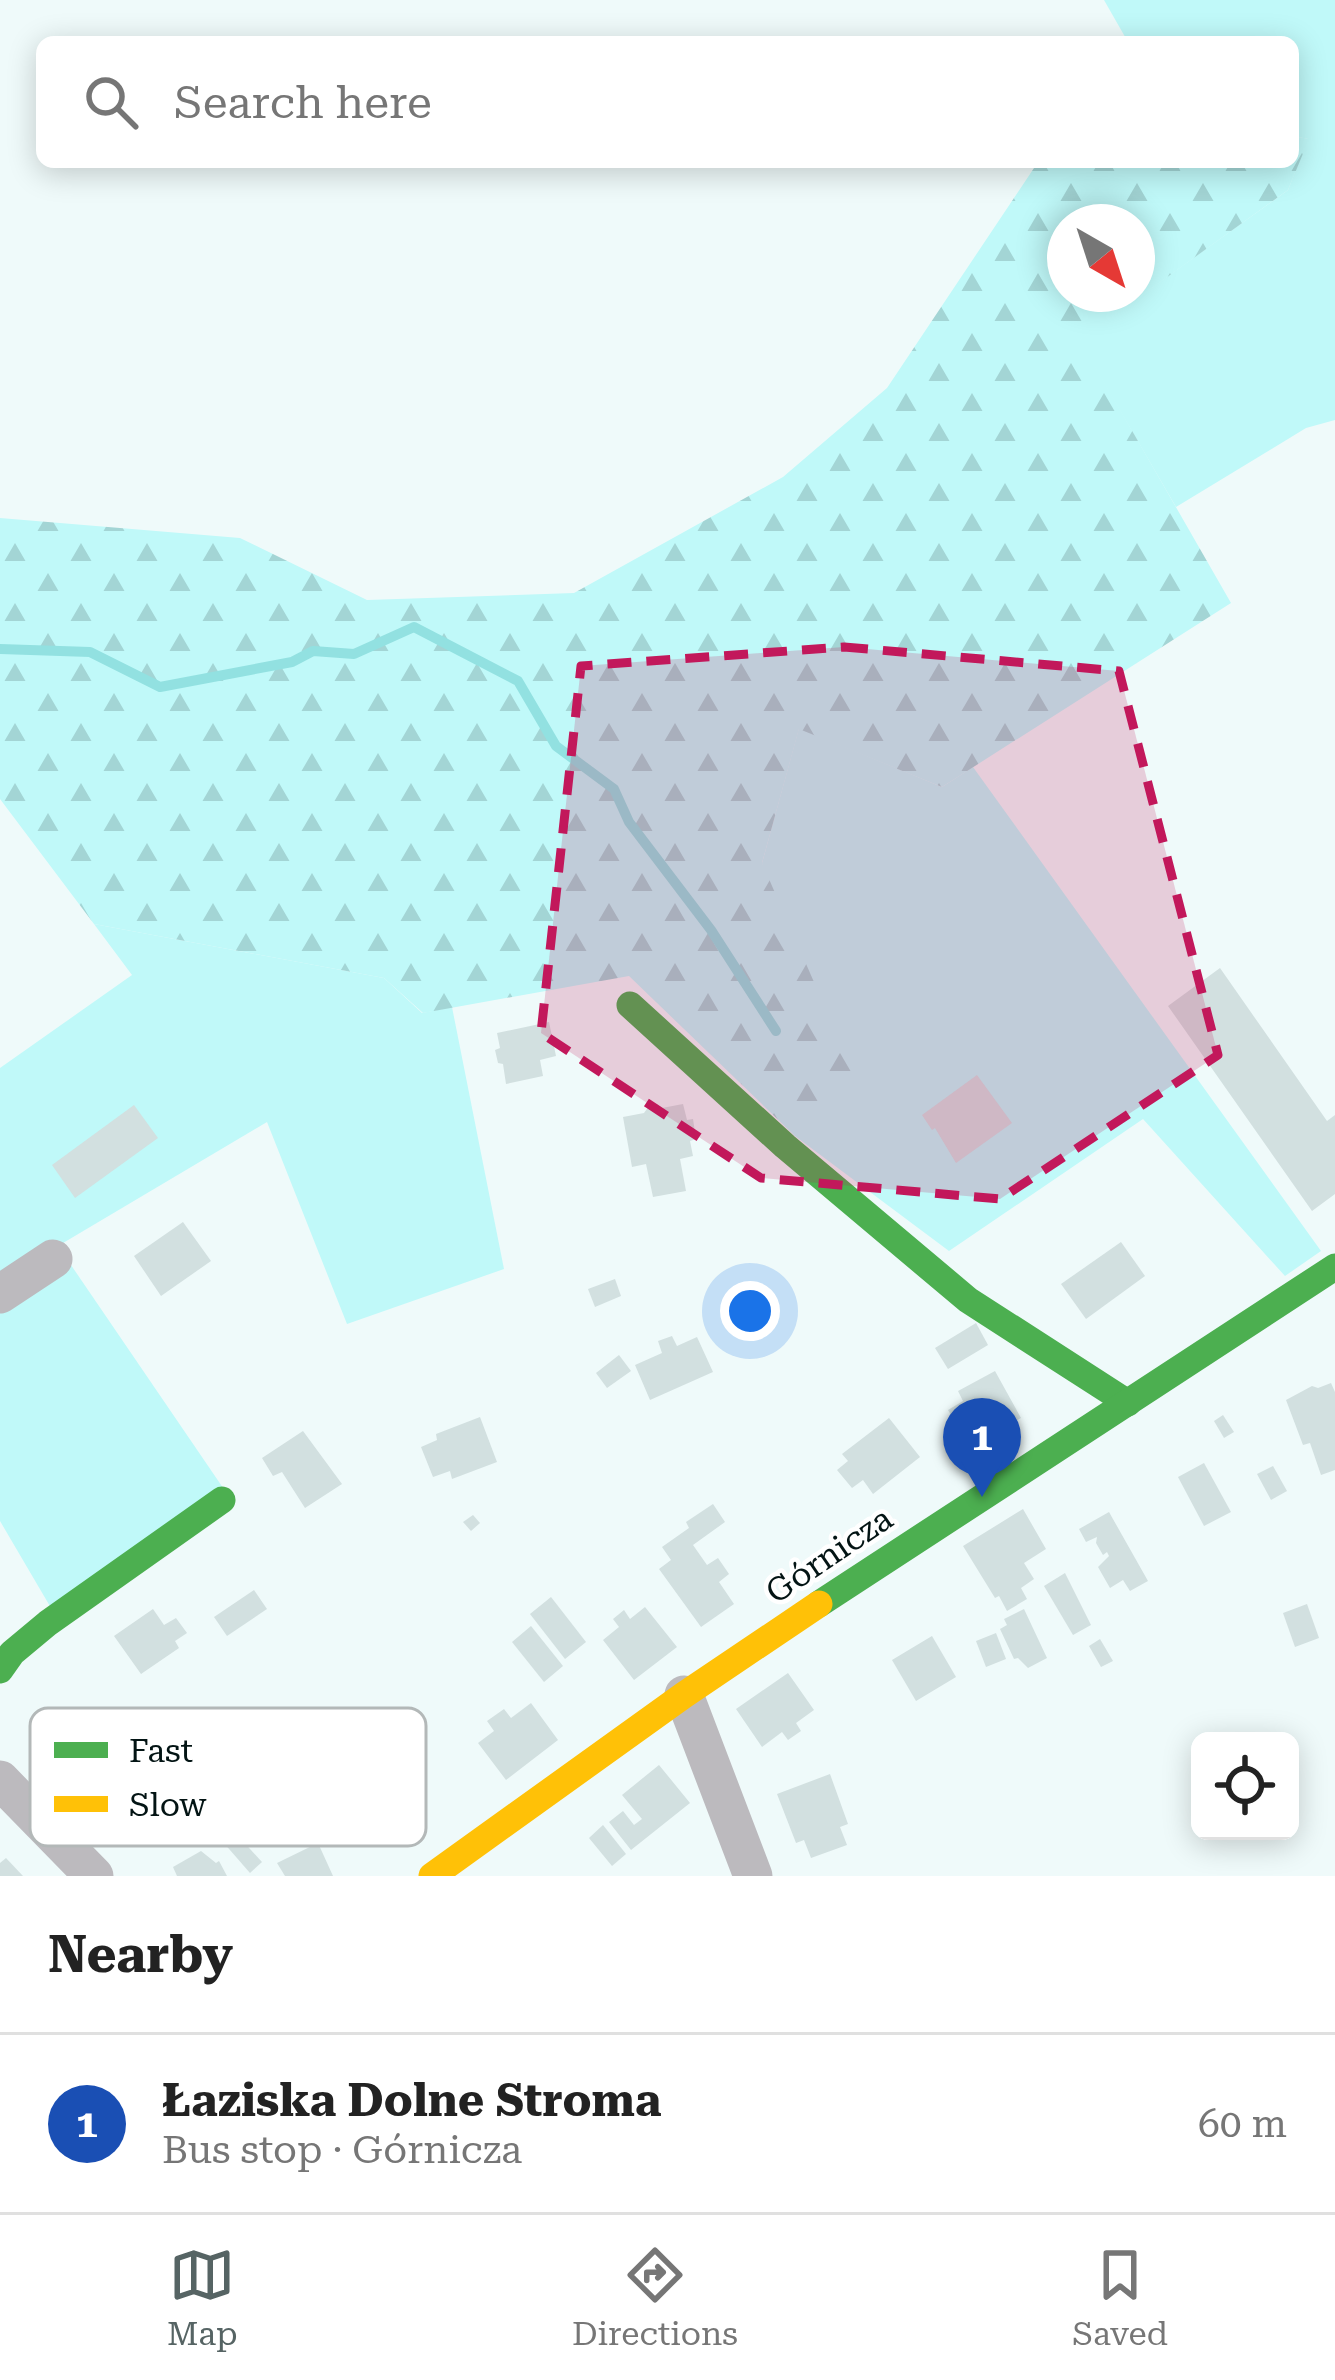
<!DOCTYPE html>
<meta charset="utf-8">
<style>
body{margin:0;font-family:"Roboto Serif",serif;background:#f2f2f2;color:#222}
.controls{position:absolute;right:36px;bottom:36px;display:grid;overflow:hidden;border-radius:18px;box-shadow:0 6px 30px #0003}
.controls button{width:108px;height:108px;display:grid;place-items:center;padding:0;border:0;border-bottom:3px solid #e0e0e0;background:#fff;color:#222;font:60px sans-serif}
.compass{position:absolute;left:1047px;top:204px;width:108px;height:108px;border-radius:50%;background:#fff;box-shadow:0 6px 30px #0003;rotate:141deg}
.you{position:absolute;left:750px;top:1311px;width:42px;height:42px;margin:-30px;border:9px solid #fff;border-radius:50%;background:#1a73e8;box-shadow:0 0 0 18px #1a73e833}
.badge{display:grid;place-items:center;width:78px;height:78px;border-radius:50%;background:#566464;color:#fff;font-size:39px;font-weight:700}
.pin{position:absolute;translate:-50% -99px;filter:drop-shadow(0 3px 6px #0008)}
.pin::after{content:'';position:absolute;top:63px;width:42px;height:36px;background:inherit;clip-path:polygon(0 0,100% 0,50% 100%)}
.list{margin:0;padding:0;list-style:none}
h2{display:flex;justify-content:space-between;align-items:center;height:156px;margin:0;padding:0 48px;font-size:51px}
h2 small{font-size:39px;font-weight:400;color:#767676}
.list li{display:grid;grid-template-columns:78px 1fr auto;gap:36px;align-items:center;box-sizing:border-box;height:180px;padding:0 48px;border-top:3px solid #e0e0e0}
.list b{display:block;font-size:45px;white-space:nowrap}
.list p{margin:0;font-size:39px;white-space:nowrap;color:#767676}
.list em{font-size:39px;font-style:normal;color:#767676}
.icon{flex:none;width:66px;height:66px;fill:none;stroke:currentColor;stroke-width:2;stroke-linecap:round;stroke-linejoin:round}
.map{position:relative;flex:none;width:1335px;height:1876px;overflow:hidden}
.search{position:absolute;background:#fff;box-shadow:0 6px 30px #0003;left:36px;right:36px;top:36px;height:132px;display:flex;align-items:center;gap:30px;box-sizing:border-box;padding:0 42px;border-radius:18px;color:#767676;font-size:45px}
.sheet{height:336px;background:#fff}
nav{display:flex;justify-content:space-around;align-items:center;box-sizing:border-box;height:168px;border-top:3px solid #e0e0e0;background:#fff;font-size:33px;color:#767676}
nav a{display:grid;justify-items:center;gap:6px}
nav .on{color:#566464}
.map>svg:first-child{display:block}
</style>
<div class="map">
<svg width="1335" height="1876" viewBox="0 0 1335 1876">
<defs>
<pattern id="forest-firs" width="22" height="20" patternUnits="userSpaceOnUse" patternTransform="scale(3)"><rect width="22" height="20" fill="#c0f9f9"/><path d="M5 1l3.5 6h-7zM16 11l3.5 6h-7z" fill="#a3d5d5"/></pattern>
</defs>
<rect width="100%" height="100%" fill="#effafa"/>
<g fill="#c0f9f9">
<path d="M1104,0H1335V420L1306,428L1176,507L1079,340L1288,190L1308,139L1293,136V42H1128Z"/>
<path d="M799,728L942,787L973,767L1321,1251L1285,1276L1143,1119L949,1251L795,1136L762,863Z"/>
<path d="M94,924L384,978L422,1013L452,1007L504,1269L347,1324L267,1122L58,1246L232,1501L61,1625L0,1521V1068L132,975Z"/>
</g>
<path fill="url(#forest-firs)" fill-rule="evenodd" d="M1293,136L1309,139L1288,190L1080,340L1231,603L942,787L799,729L762,863L862,1092L795,1136L629,976L423,1013L384,978L94,924L0,799V518L240,538L367,600L574,593L783,477L887,388L1038,162H1293ZM1065,222H1137V294H1065Z"/>
<g fill="none" stroke-linecap="round" stroke-linejoin="round">
<path stroke="#92e1e1" stroke-width="10" d="M0,649L90,652L160,687L292,662L313,651L354,654L414,627L518,681L556,746L614,789L629,822L711,930L776,1031"/>
</g>
<g fill="#d2e0e0">
<path d="M1220,968L1327,1121L1335,1115V1194L1312,1211L1168,1006Z"/>
<path d="M549,1022L556,1056L540,1060L543,1076L506,1084L503,1064L498,1063L495,1050L500,1048L497,1033Z"/>
<path d="M977,1075L1012,1123L956,1163L935,1128L932,1130L922,1115Z"/>
<path d="M657,1104L662,1108L683,1104L687,1120L693,1119L696,1139L690,1141L693,1156L680,1159L686,1191L653,1197L646,1164L632,1167L623,1117L644,1113L649,1106Z"/>
<path d="M134,1105L158,1138L75,1198L52,1165Z"/>
<path d="M183,1222L211,1261L161,1296L134,1256Z"/>
<path d="M1121,1242L1145,1276L1086,1319L1061,1284Z"/>
<path d="M615,1279L621,1296L595,1307L588,1289Z"/>
<path d="M976,1323L988,1345L948,1369L935,1348Z"/>
<path d="M672,1336L677,1346L697,1337L713,1372L650,1400L635,1365L662,1353L658,1341Z"/>
<path d="M619,1355L631,1371L607,1388L596,1373Z"/>
<path d="M995,1371L1021,1418L970,1446L948,1410L963,1401L958,1391Z"/>
<path d="M1331,1383L1335,1392V1470L1321,1475L1310,1443L1303,1445L1286,1400L1312,1386L1318,1388Z"/>
<path d="M1223,1415L1234,1432L1224,1438L1214,1421Z"/>
<path d="M480,1417L497,1462L452,1479L450,1471L433,1477L421,1447L437,1440L436,1434Z"/>
<path d="M889,1418L920,1457L873,1494L863,1480L852,1488L837,1470L848,1461L842,1454Z"/>
<path d="M303,1431L342,1484L305,1508L282,1472L273,1476L262,1458Z"/>
<path d="M1204,1463L1231,1512L1204,1526L1178,1477Z"/>
<path d="M1273,1466L1287,1491L1271,1500L1257,1474Z"/>
<path d="M713,1504L725,1522L693,1545L707,1565L718,1558L729,1574L719,1582L734,1604L701,1627L659,1569L671,1560L662,1547L689,1528L686,1522Z"/>
<path d="M1023,1509L1046,1549L1024,1563L1034,1579L1021,1588L1027,1599L1007,1611L999,1596L995,1598L963,1546Z"/>
<path d="M1109,1512L1148,1581L1130,1591L1123,1580L1110,1588L1098,1567L1109,1556L1107,1552L1103,1555L1096,1543L1097,1537L1086,1542L1079,1529Z"/>
<path d="M473,1515L480,1523L471,1531L463,1522Z"/>
<path d="M1065,1573L1091,1625L1073,1635L1044,1586Z"/>
<path d="M254,1590L267,1609L227,1636L214,1617Z"/>
<path d="M551,1597L586,1642L565,1659L530,1614Z"/>
<path d="M1307,1604L1319,1638L1295,1647L1283,1613Z"/>
<path d="M645,1607L677,1647L634,1680L603,1640L619,1627L613,1619L624,1610L630,1619Z"/>
<path d="M153,1609L164,1625L176,1618L187,1633L175,1641L179,1648L141,1674L114,1636Z"/>
<path d="M1024,1609L1047,1658L1028,1668L1018,1658L1014,1659L1000,1629L1007,1625L1004,1619Z"/>
<path d="M531,1626L563,1666L544,1682L512,1642Z"/>
<path d="M996,1633L1006,1659L986,1667L976,1641Z"/>
<path d="M932,1636L956,1677L916,1701L892,1660Z"/>
<path d="M1100,1639L1113,1661L1101,1667L1089,1646Z"/>
<path d="M788,1673L814,1710L796,1723L801,1731L788,1740L782,1732L762,1747L736,1709Z"/>
<path d="M531,1703L558,1740L506,1780L478,1743L494,1731L487,1721L504,1709L511,1718Z"/>
<path d="M366,1747L427,1817L406,1835L397,1827L388,1835L361,1804L375,1792L359,1780L355,1784L341,1768Z"/>
<path d="M659,1765L690,1803L631,1850L609,1822L623,1811L634,1825L642,1819L622,1795Z"/>
<path d="M830,1774L848,1824L840,1827L847,1845L811,1858L804,1840L796,1843L777,1794Z"/>
<path d="M227,1824L262,1862L250,1873L216,1834Z"/>
<path d="M603,1825L626,1854L612,1866L589,1838Z"/>
<path d="M318,1843L333,1876H285L277,1863Z"/>
<path d="M201,1851L216,1863L219,1861L227,1876H177L173,1867Z"/>
<path d="M6,1858L23,1876H0V1863Z"/>
</g>
<g fill="none" stroke-linecap="round" stroke-linejoin="round">
<g stroke="#bcbabe" stroke-width="39">
<path d="M0,1294L53,1259"/>
<path d="M684,1695L753,1876"/>
<path d="M0,1780L94,1876"/>
</g>
<g stroke="#4caf50" stroke-width="27">
<path d="M630,1005L785,1146L968,1300L1128,1403"/>
<path d="M819,1604L1335,1267"/>
<path d="M0,1670L12,1653L48,1623L222,1500"/>
</g>
<path stroke="#ffc107" stroke-width="27" d="M432,1876L684,1695L819,1604"/>
</g>
<path fill="#c2185b" fill-opacity="0.2" stroke="#c2185b" stroke-width="9" stroke-dasharray="24 15" stroke-linejoin="round" d="M844,647L1119,671L1218,1055L1000,1199L761,1178L541,1033L581,666Z"/>
<g text-anchor="middle" dominant-baseline="central" stroke-width="9" stroke-linejoin="round" paint-order="stroke">
<g font-size="33" fill="#031414" stroke="#fff">
<text transform="translate(829 1555) rotate(-34)">Górnicza</text>
</g>
</g>
<rect x="30" y="1708" width="396" height="138" rx="18" fill="#fff" stroke="#b3b8b8" stroke-width="3"/>
<rect x="54" y="1742" width="54" height="16" fill="#4caf50"/>
<rect x="54" y="1796" width="54" height="16" fill="#ffc107"/>
<g font-size="33" fill="#031414">
<text x="129" y="1762">Fast</text>
<text x="129" y="1816">Slow</text>
</g>
</svg>
<div class="controls">
<button><svg class="icon" aria-label="locate" viewBox="0 0 24 24"><circle cx="12" cy="12" r="6"/><path d="M12 2v4M12 18v4M2 12h4M18 12h4"/></svg></button>
</div>
<svg class="compass" viewBox="-18 -18 36 36"><path d="M0-13l5 13h-10z" fill="#e53935"/><path d="M0 13l5-13h-10z" fill="#767676"/></svg>
<div class="you"></div>
<div class="pin badge" style="left:982px;top:1497px;background:#1a4fb4">1</div>
<div class="search"><svg class="icon" aria-label="search" viewBox="0 0 24 24"><circle cx="10" cy="10" r="6"/><path d="M15 15l6 6"/></svg>Search here</div>
</div>
<section class="sheet">
<h2>Nearby<small></small></h2>
<ul class="list">
<li><span class="badge" style="background:#1a4fb4">1</span><div><b>Łaziska Dolne Stroma</b><p>Bus stop · Górnicza</p></div><em>60 m</em></li>
</ul>
</section>
<nav>
<a class="on"><svg class="icon" aria-label="map" viewBox="0 0 24 24"><path d="M3 6l6-2 6 2 6-2v14l-6 2-6-2-6 2zM9 4v14M15 6v14"/></svg>Map</a>
<a><svg class="icon" aria-label="directions" viewBox="0 0 24 24"><path d="M12 3l9 9-9 9-9-9zM9 14v-3h6M13 9l2 2-2 2"/></svg>Directions</a>
<a><svg class="icon" aria-label="saved" viewBox="0 0 24 24"><path d="M7 4h10v16l-5-4-5 4z"/></svg>Saved</a>
</nav>
